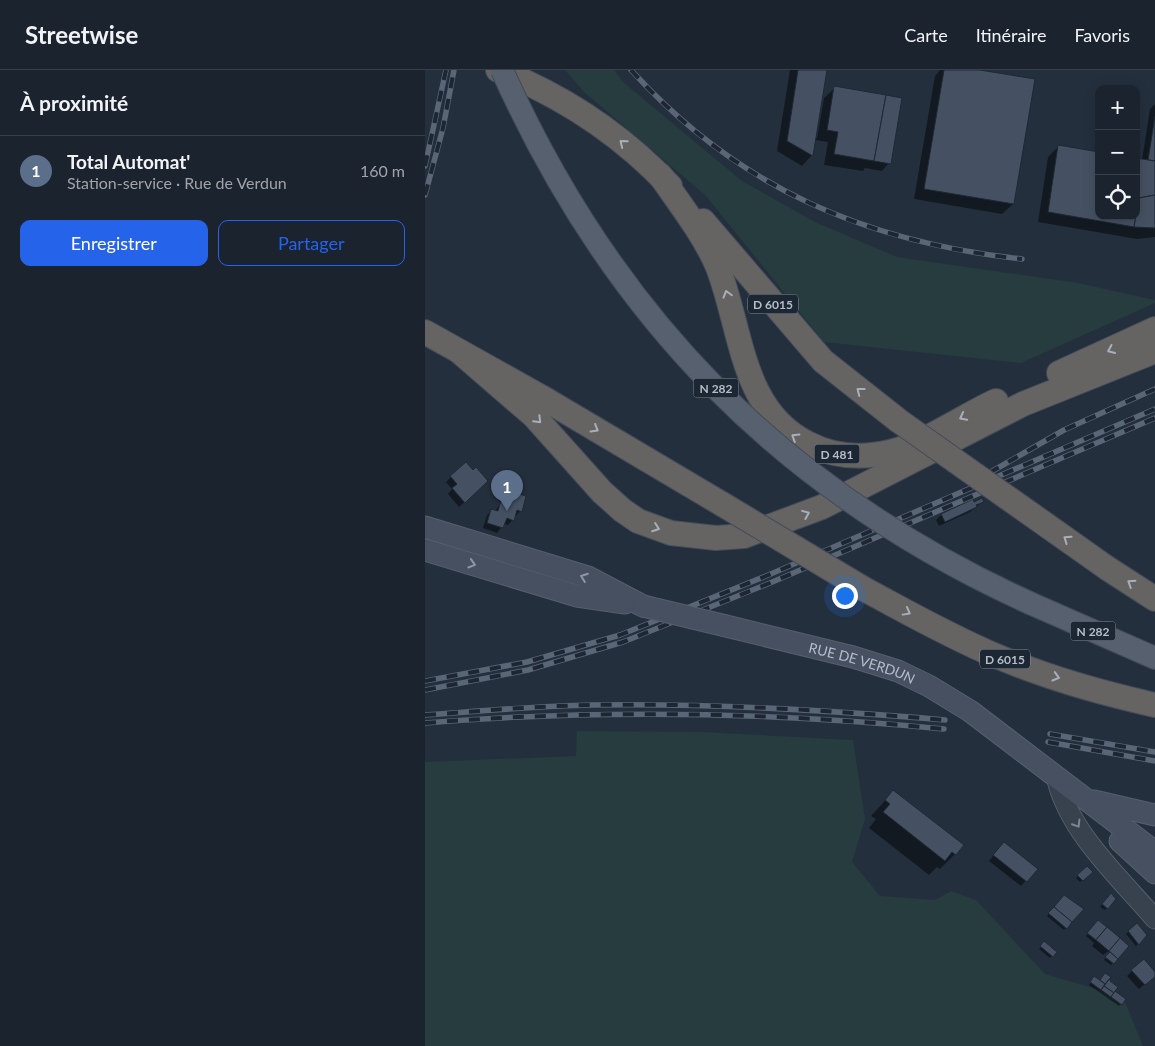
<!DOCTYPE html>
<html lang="fr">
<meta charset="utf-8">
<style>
body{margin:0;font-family:Lato,sans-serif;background:#242b36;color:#f1f3f6}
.controls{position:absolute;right:15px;top:15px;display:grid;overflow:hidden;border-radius:10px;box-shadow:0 2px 12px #0003}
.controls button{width:45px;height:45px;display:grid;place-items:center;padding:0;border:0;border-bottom:1px solid #39404a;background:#1b232e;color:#f1f3f6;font:25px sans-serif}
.you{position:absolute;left:419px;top:525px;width:18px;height:18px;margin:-12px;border:4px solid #fff;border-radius:50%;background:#1a73e8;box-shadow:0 0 0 8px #1a73e833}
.badge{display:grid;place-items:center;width:32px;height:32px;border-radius:50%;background:#2563eb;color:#fff;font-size:16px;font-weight:700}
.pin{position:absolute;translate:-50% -41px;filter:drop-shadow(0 1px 2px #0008)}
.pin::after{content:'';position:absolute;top:26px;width:18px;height:15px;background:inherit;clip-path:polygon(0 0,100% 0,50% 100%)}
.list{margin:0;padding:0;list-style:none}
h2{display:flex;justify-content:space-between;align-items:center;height:65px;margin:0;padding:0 20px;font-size:21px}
h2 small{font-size:16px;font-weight:400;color:#a0a4aa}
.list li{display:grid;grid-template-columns:32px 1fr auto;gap:15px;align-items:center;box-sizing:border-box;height:70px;padding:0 20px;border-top:1px solid #39404a}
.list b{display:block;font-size:19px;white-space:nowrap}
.list p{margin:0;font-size:16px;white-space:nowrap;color:#a0a4aa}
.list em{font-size:16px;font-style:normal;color:#a0a4aa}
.actions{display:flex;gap:10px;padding:15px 20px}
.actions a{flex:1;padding:11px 0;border:1px solid #2563eb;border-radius:10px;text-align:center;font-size:18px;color:#2563eb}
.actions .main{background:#2563eb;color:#fff}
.icon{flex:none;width:28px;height:28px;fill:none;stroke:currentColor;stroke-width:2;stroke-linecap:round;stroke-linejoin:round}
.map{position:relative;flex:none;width:730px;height:976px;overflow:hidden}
header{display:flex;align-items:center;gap:30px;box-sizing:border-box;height:70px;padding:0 25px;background:#1b232e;border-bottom:1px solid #39404a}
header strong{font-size:24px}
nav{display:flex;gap:28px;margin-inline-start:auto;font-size:18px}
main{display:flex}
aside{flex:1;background:#1b232e}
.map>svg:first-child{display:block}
</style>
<header>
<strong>Streetwise</strong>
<nav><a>Carte</a><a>Itinéraire</a><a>Favoris</a></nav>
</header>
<main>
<aside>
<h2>À proximité<small></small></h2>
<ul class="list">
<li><span class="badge" style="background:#5c6f8a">1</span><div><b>Total Automat'</b><p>Station-service · Rue de Verdun</p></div><em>160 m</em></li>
</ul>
<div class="actions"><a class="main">Enregistrer</a><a>Partager</a></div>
</aside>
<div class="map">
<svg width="730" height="976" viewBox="0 0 730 976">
<rect width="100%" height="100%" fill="#242f3e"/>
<g fill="#263c3f">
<path d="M140,0H189L198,12L317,111L390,152L472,187L653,213L730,230V233L596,293L399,272L281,126L159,22Z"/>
<path d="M152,661L276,662L428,670L440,749L427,792L455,826L510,830L526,821L551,830L620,904L698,927L718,976H0V692L151,686Z"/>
</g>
<g fill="#0007">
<path d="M365,0H401L390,68H392L399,28L410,18L464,93L457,101L440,98L438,101L399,95L403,72L390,70L387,85L377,96L352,81Z"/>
<path d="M515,0H548L609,10L588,134L577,144L489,129L510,6Z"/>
<path d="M730,34V167L712,169L613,152L623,87L634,76L674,146H711V89L717,90L725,39Z"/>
<path d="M26,407L57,416L34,437L23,424L27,419L21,412Z"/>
<path d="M84,423L95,441L83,455L79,454L72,463L58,458L62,445L67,440L70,441Z"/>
<path d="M547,431L549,434L557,432L545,442L514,456L511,450L516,445Z"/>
<path d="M468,722L530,784L515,799L512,797L504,805L444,758L451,749L446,746Z"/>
<path d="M574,778L611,799L596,816L564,791Z"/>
<path d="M662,798L666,802L655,812L651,808Z"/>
<path d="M686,825L690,829L680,840L675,837Z"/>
<path d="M657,839L639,860L622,846L625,842Z"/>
<path d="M673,852L702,876L686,895L679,890L688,878L678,885L667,876L669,873L661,866Z"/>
<path d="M712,855L720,865L711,876L701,864Z"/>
<path d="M620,873L631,882L625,888L614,879Z"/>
<path d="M707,901L730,904V905L714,919L702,906Z"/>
<path d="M680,904L686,908L683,911L696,934L694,936L664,915L667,910L675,912Z"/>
</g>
<g fill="#455162" stroke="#1f2835">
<path d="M373,0H402L388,86L362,71Z"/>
<path d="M519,0H555L610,9L589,134L499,119Z"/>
<path d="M409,16L461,25L449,91L409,84L413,62L402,60Z"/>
<path d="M461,25L477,28L466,94L449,91Z"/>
<path d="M730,46V91L723,90Z"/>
<path d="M633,75L674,82V146H711L709,157L623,142Z"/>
<path d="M711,88L730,91V125L714,128L711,145Z"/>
<path d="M730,125V158L709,157L714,128Z"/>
<path d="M41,392L48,400L51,397L63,411L40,433L27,418L32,414L25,406Z"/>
<path d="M84,421L101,426L97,442L92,440L89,451L82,448L78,458L62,453L66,439L73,441L76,430L81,432Z"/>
<path d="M557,428L559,432L551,435L552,437L520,452L516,444L548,429L549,432Z"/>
<path d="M468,720L539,775L531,785L527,782L520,791L458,742L465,734L460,730Z"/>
<path d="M579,772L613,799L602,812L568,785Z"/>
<path d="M662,796L668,802L658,811L652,805Z"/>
<path d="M686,823L691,829L683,839L677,834Z"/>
<path d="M639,825L659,839L647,852L629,837Z"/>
<path d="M629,837L647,852L642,859L623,843Z"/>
<path d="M673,850L682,857L671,870L662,863Z"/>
<path d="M712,853L722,865L714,875L703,861Z"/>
<path d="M682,857L695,868L684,881L671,870Z"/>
<path d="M695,868L704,876L693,889L684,881Z"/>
<path d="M619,871L632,882L628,887L615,876Z"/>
<path d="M685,882L693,889L689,894L680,887Z"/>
<path d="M719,889L730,902V907L720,915L706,900Z"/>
<path d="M680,903L686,907L680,914L675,910Z"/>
<path d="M669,906L680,914L676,920L665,912Z"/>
<path d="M686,907L685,911L693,917L689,923L679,916Z"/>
<path d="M679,916L689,923L686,927L676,920Z"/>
<path d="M690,921L701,929L697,935L686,927Z"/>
</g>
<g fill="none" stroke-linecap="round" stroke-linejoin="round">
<g stroke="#565f6c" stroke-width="21">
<path id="tertiary" d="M632,710C644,762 696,809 730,849"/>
</g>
<g stroke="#565f6c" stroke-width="23">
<g id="secondary">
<path d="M0,457L163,507L218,536"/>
<path d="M0,480L152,526L200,533"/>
<path id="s1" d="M301,556L428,587L473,601L504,616L545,641L730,782"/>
<path d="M669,731L730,745"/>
<path d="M695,771L730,803"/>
</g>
</g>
<g stroke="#414a57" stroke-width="24">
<path id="primary" d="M607,534L730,588"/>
</g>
<g stroke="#434c59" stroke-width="26">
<g id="trunk">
<path d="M73,0C138,26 197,65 245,116"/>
<path d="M235,105C254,133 278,163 292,195C317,257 315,341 384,374C409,387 438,388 465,382C499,374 538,346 571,331"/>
<path d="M278,151L398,291L474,351"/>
<path d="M0,262L118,328L297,434"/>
<path d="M36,283L109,346L177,422L197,440L213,451L246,463L291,468L319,466L397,437L598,334L730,281"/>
<path d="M634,303L730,259"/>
<path d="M682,498L730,529"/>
<path d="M439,519C482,542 524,566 569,585C620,607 676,623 730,635"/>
</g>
</g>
<use href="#tertiary" stroke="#38414e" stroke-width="19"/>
<use href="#secondary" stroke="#465061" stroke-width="21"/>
<use href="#primary" stroke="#56606e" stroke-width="22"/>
<use href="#trunk" stroke="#656462" stroke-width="24"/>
<g stroke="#5a6575" stroke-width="5.5">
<g id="rail">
<path d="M206,0C313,118 441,172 597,189"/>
<path d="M0,96L21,0"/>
<path d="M0,125L18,58L29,0"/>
<path d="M564,403L639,360L730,319"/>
<path d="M0,611L102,592L195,565L341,506L730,339"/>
<path d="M0,620L103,600L198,572L345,513L730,348"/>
<path d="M0,645C56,641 111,636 167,635C285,633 402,640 520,650"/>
<path d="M0,653C174,639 346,642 519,659"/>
<path d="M625,664L730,682"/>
<path d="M623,672L730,691"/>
</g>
</g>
<use href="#rail" stroke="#1d2633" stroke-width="4" stroke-dasharray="11" stroke-linecap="butt"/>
<g stroke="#565f6c" stroke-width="23" stroke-linecap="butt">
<path id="secondary-bridge" d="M218,536L301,556"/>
</g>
<g stroke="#414a57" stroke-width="24" stroke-linecap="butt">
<path id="primary-bridge" d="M77,0C188,248 359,422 607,534"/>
</g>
<g stroke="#434c59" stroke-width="26" stroke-linecap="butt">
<g id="trunk-bridge">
<path d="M474,351L682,498"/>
<path d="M297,434L439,519"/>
</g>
</g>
<use href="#secondary-bridge" stroke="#465061" stroke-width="21"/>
<use href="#primary-bridge" stroke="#56606e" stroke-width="22"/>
<use href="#trunk-bridge" stroke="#656462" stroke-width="24"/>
</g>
<defs><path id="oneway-chevron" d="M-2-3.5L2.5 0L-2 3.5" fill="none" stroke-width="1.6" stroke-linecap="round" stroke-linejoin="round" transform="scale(1.25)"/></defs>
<g stroke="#a8afba">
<use href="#oneway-chevron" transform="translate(198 73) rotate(-141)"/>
<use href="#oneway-chevron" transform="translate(302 224) rotate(-106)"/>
<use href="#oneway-chevron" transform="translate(686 280) rotate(156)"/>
<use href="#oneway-chevron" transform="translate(435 321) rotate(-142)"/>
<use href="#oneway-chevron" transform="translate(538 347) rotate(152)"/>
<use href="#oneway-chevron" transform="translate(113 350) rotate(45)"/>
<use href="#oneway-chevron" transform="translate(170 359) rotate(31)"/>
<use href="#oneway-chevron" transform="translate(370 367) rotate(-148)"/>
<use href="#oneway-chevron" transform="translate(381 444) rotate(-22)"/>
<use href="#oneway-chevron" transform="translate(231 458) rotate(20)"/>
<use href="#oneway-chevron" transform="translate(642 469) rotate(-145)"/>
<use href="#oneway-chevron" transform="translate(706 513) rotate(-147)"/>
<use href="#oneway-chevron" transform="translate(482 542) rotate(29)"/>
<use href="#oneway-chevron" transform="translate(631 607) rotate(16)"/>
</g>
<g stroke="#8e96a5">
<use href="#oneway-chevron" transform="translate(47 494) rotate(17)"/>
<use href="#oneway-chevron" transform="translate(159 507) rotate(-160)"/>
</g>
<use stroke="#7c8592" href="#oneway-chevron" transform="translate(652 754) rotate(58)"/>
<g text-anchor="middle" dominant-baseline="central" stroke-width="5" stroke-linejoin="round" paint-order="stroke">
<g fill="#1d2633" stroke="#878f9c" stroke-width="1">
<rect x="323" y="224.5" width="50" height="19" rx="4"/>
<rect x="268.5" y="308.5" width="45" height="19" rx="4"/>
<rect x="389.5" y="374.5" width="45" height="19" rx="4"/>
<rect x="645.5" y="551.5" width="45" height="19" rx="4"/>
<rect x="555" y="579.5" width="50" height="19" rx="4"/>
</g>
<g font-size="12" font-weight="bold" fill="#b4bcc9">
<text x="348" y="234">D 6015</text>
<text x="291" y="318">N 282</text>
<text x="412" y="384">D 481</text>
<text x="668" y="561">N 282</text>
<text x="580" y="589">D 6015</text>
</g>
<g font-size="14" fill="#b4bcc9" stroke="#1d2633">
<text stroke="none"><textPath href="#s1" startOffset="141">RUE DE VERDUN</textPath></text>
</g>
</g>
</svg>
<div class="controls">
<button>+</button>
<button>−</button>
<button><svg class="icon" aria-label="locate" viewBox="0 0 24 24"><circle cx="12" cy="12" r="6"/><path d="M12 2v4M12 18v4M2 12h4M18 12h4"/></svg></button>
</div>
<div class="you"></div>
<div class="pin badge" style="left:82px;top:441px;background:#5c6f8a">1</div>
</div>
</main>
